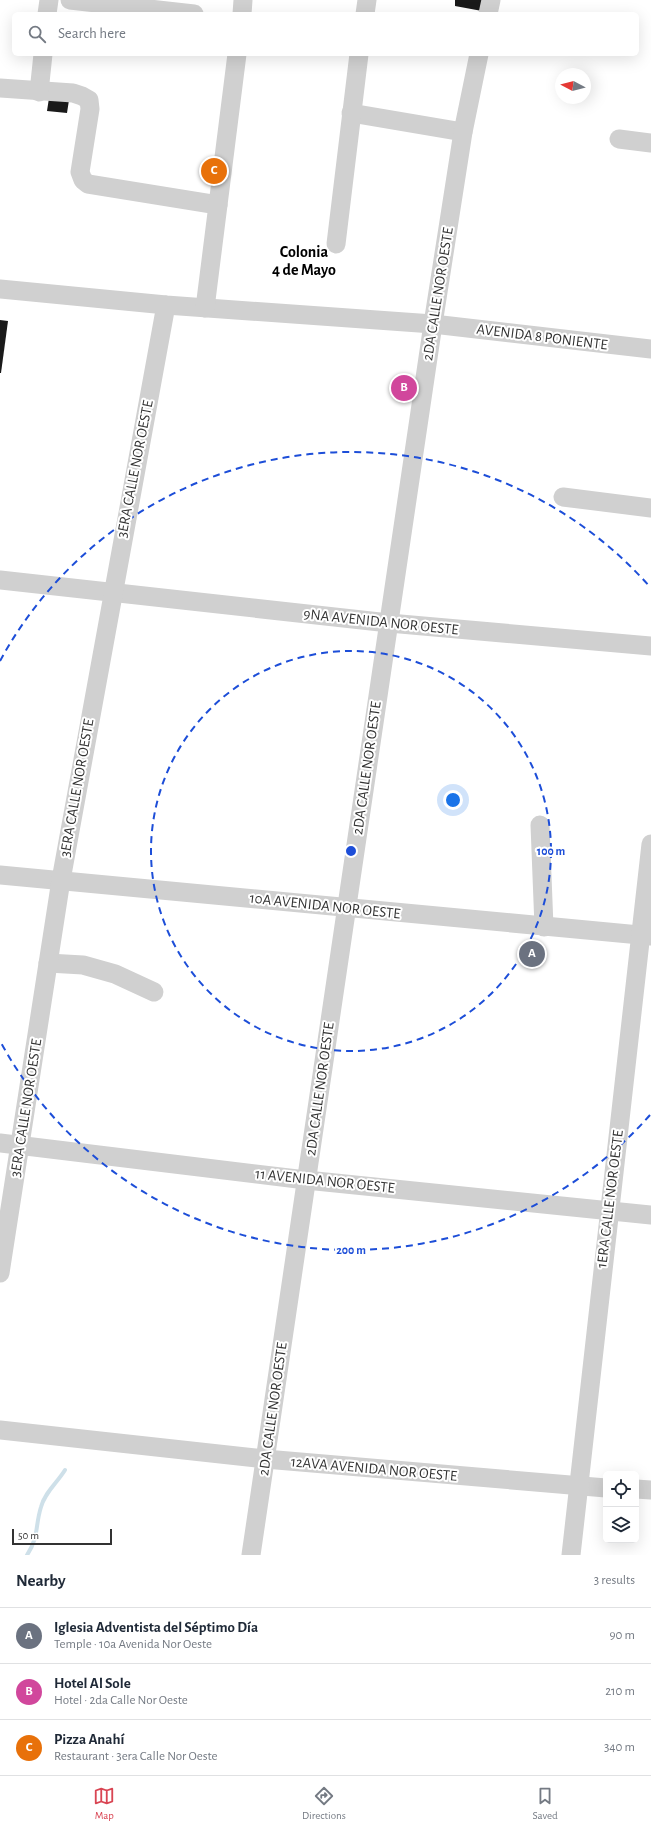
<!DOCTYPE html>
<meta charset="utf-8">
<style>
body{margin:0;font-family:"Alegreya Sans",sans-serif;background:#f6f6f7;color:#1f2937}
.controls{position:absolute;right:12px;bottom:12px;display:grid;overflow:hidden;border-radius:6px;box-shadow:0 4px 16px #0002}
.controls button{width:36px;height:36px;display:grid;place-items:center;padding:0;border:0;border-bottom:1px solid #e0e1e3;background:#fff;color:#1f2937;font:20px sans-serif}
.compass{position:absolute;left:555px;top:68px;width:36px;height:36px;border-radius:50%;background:#fff;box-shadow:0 4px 16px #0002;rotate:277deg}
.scale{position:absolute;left:12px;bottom:10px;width:100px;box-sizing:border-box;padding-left:4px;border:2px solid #333;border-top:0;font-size:11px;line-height:14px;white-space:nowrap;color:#333;-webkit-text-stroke:3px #fff;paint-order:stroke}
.you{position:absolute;left:453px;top:800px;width:14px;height:14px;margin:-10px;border:3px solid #fff;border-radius:50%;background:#1a73e8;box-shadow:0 0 0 6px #1a73e833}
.badge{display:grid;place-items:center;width:26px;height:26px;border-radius:50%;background:#d94553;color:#fff;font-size:13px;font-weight:700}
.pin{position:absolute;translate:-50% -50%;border:2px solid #fff;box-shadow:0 1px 4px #0006}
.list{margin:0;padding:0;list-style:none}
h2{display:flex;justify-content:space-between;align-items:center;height:52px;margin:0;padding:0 16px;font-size:17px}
h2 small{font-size:13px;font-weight:400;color:#747a83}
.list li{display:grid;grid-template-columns:26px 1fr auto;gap:12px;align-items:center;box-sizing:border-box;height:56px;padding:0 16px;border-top:1px solid #e0e1e3}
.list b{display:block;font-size:15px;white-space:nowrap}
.list p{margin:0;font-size:13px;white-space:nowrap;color:#747a83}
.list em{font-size:13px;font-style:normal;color:#747a83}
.icon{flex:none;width:22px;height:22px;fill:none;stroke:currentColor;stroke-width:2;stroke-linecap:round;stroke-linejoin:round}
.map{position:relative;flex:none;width:651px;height:1555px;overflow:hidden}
.search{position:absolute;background:#fff;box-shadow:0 4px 16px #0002;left:12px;right:12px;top:12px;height:44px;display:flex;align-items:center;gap:10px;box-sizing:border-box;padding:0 14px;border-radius:6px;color:#747a83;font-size:15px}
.sheet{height:220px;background:#fff}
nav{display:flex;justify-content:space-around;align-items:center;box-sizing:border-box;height:56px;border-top:1px solid #e0e1e3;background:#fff;font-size:11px;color:#747a83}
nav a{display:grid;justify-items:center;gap:2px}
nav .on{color:#d94553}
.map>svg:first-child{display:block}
</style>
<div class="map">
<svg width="651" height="1555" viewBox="0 0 651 1555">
<rect width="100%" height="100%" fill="#fff"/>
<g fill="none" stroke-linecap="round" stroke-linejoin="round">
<path stroke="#cee0e9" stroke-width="4" d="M27,1555C39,1537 35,1526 41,1507C45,1492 57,1483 65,1470"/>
</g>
<g fill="#1a1a1a">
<path d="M455,0H484L482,11L455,6Z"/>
<path d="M49,98L69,100L67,113L47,111Z"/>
<path d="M0,320L8,321L1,373H0Z"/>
</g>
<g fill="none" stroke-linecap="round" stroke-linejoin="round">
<g stroke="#d0d0d0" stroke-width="19">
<path d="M70,0L194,14"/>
<path d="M47,14L49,0"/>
<path d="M242,14L243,0"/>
<path d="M365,14L367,0"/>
<path d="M488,14L491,0"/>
<path d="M0,88L73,93L82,96L89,100L90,109L80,172L83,180L88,184L218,205"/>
<path d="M39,92L43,54"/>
<path d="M351,113L463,132"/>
<path d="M619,139L651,143"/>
<path d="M336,244L359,54"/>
<path d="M0,289L166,305L433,324L651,349"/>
<path d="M205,308L237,54"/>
<path d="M563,497L651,508"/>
<path d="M0,580L389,623L651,646"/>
<path d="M540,825L544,927"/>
<path d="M0,875L651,936"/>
<path d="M48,963L83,965L115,974L154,992"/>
<path d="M0,1143L306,1180L651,1215"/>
<path d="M0,1273L61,880L166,305"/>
<path d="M0,1430L265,1459L606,1488"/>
<path d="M636,1489L651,1490"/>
<path d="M251,1555L433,324L463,132L479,54"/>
<path d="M571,1555L651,844"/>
</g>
</g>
<g fill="none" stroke="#1d4ed8" stroke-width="2" stroke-dasharray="7 5">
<circle cx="351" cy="851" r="200"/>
<path d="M650 1115A399 399 0 0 1 0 1041M0 661A399 399 0 0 1 650 587"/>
</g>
<g text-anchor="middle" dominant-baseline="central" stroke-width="4" stroke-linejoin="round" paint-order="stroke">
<g font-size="15" fill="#333" stroke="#fff">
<text transform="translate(438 294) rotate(-81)">2DA CALLE NOR OESTE</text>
<text transform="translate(542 337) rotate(7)">AVENIDA 8 PONIENTE</text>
<text transform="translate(135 469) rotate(-79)">3ERA CALLE NOR OESTE</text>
<text transform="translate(381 622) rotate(6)">9NA AVENIDA NOR OESTE</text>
<text transform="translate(367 768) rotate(-82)">2DA CALLE NOR OESTE</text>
<text transform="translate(77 788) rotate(-80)">3ERA CALLE NOR OESTE</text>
<text transform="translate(325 906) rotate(6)">10A AVENIDA NOR OESTE</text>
<text transform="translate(320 1089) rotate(-82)">2DA CALLE NOR OESTE</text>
<text transform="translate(26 1108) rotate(-81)">3ERA CALLE NOR OESTE</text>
<text transform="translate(325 1181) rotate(6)">11 AVENIDA NOR OESTE</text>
<text transform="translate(610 1199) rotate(-83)">1ERA CALLE NOR OESTE</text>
<text transform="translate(273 1409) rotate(-82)">2DA CALLE NOR OESTE</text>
<text transform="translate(374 1469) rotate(5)">12AVA AVENIDA NOR OESTE</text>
</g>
<g font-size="16" font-weight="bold" fill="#000" stroke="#fff">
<text x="304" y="252">Colonia<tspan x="304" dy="18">4 de Mayo</tspan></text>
</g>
</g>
<circle cx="351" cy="851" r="6" fill="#1d4ed8" stroke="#fff" stroke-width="2"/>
<g font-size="12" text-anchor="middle" font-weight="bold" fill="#1d4ed8" stroke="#fff" stroke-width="4" stroke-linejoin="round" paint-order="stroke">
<text x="551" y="855">100 m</text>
<text x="351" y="1254">200 m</text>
</g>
</svg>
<div class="controls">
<button><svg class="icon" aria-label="locate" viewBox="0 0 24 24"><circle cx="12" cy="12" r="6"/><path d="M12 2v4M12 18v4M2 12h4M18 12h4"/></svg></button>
<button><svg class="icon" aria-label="layers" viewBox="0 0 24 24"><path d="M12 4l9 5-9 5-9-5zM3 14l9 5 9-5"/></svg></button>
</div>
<svg class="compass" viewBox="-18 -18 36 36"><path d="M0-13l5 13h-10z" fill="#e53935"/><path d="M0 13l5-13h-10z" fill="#747a83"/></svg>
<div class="scale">50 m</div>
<div class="you"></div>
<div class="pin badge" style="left:532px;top:954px;background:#6b7280">A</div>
<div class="pin badge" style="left:404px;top:388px;background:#d1479c">B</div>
<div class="pin badge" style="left:214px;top:171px;background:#e8710a">C</div>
<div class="search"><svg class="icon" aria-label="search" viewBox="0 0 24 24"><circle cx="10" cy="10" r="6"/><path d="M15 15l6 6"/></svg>Search here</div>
</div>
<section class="sheet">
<h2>Nearby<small>3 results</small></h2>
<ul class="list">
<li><span class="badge" style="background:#6b7280">A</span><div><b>Iglesia Adventista del Séptimo Día</b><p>Temple · 10a Avenida Nor Oeste</p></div><em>90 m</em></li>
<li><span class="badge" style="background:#d1479c">B</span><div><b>Hotel Al Sole</b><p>Hotel · 2da Calle Nor Oeste</p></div><em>210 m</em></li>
<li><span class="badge" style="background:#e8710a">C</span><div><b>Pizza Anahí</b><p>Restaurant · 3era Calle Nor Oeste</p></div><em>340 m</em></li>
</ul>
</section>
<nav>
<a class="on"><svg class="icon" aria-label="map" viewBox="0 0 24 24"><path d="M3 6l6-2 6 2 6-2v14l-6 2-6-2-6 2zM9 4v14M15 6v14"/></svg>Map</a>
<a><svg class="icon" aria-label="directions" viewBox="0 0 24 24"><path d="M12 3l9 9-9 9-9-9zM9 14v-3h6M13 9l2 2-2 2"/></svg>Directions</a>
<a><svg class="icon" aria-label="saved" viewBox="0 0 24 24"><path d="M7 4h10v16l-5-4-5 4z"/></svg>Saved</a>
</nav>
